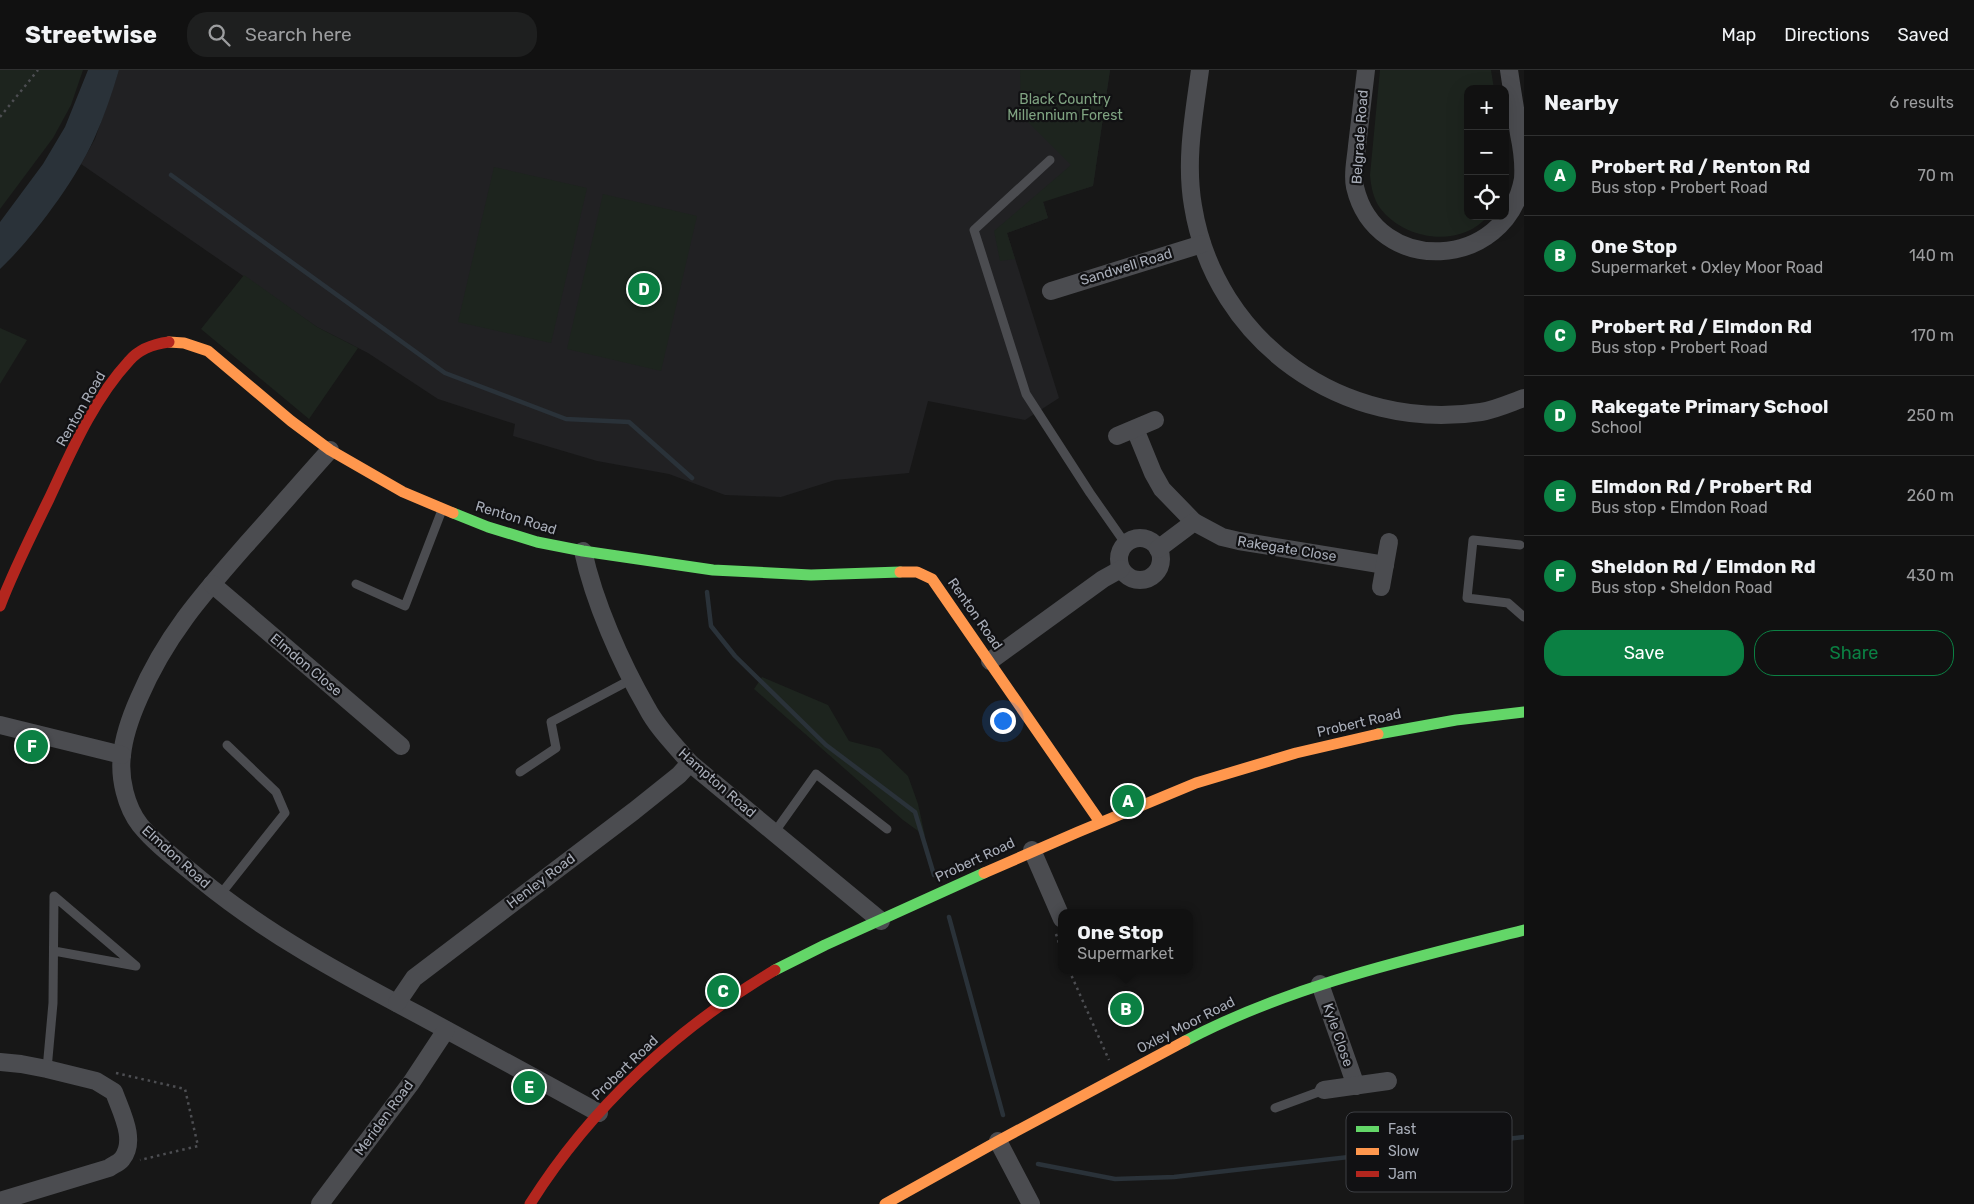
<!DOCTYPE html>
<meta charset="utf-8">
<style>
body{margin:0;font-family:Rubik,sans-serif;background:#1e1f1f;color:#f1f3f6}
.controls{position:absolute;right:15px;top:15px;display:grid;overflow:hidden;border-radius:10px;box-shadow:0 5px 20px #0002}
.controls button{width:45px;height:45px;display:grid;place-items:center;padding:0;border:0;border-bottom:1px solid #303131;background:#111;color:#f1f3f6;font:25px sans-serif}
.you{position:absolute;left:1002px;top:650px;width:18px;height:18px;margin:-12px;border:4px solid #fff;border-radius:50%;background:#1a73e8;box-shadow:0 0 0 8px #1a73e833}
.badge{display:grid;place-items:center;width:32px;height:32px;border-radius:50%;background:#0b8043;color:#fff;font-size:16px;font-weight:700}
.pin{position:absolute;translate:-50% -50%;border:2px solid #fff;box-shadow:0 1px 5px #0006}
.popup{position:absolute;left:1058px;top:839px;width:135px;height:65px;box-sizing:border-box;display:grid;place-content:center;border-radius:10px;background:#111;filter:drop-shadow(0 1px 4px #0005);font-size:16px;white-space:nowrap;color:#9c9d9f}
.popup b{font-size:19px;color:#f1f3f6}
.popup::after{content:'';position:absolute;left:50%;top:100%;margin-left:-10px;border:10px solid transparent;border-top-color:#111}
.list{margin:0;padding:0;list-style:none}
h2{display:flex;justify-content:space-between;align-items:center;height:65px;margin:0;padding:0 20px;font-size:21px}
h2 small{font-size:16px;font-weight:400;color:#9c9d9f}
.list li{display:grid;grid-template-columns:32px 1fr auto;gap:15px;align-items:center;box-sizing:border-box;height:80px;padding:0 20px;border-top:1px solid #303131}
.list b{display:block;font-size:19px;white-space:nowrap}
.list p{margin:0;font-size:16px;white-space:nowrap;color:#9c9d9f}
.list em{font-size:16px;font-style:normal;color:#9c9d9f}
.actions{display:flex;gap:10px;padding:15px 20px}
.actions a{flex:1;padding:11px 0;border:1px solid #0b8043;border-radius:20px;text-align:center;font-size:18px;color:#0b8043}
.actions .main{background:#0b8043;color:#fff}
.icon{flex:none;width:28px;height:28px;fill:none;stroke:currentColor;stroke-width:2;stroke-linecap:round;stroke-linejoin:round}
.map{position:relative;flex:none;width:1524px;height:1134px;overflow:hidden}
header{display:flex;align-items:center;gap:30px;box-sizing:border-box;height:70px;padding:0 25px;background:#111;border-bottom:1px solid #303131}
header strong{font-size:24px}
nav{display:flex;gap:28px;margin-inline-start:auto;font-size:18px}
.search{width:350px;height:45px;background:#1e1f1f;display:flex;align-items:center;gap:12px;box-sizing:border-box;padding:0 18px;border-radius:20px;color:#9c9d9f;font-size:19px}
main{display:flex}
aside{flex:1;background:#111}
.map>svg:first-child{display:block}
</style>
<header>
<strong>Streetwise</strong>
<div class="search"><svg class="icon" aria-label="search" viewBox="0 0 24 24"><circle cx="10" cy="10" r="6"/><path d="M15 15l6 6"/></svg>Search here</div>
<nav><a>Map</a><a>Directions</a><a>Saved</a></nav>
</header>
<main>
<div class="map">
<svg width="1524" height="1134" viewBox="0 0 1524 1134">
<rect width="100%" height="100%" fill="#171717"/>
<path fill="#212123" d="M119,0H1110L1093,116L1043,131L1048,148L1007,163L1059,328L1025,350L928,331L909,403L835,410L781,427L725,425L669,404L597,391L513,366L515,354L438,329L368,283L317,257L81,94L95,69Z"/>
<g fill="#1d241e">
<path d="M0,0H83L71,35L53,68L0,139Z"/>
<path d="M1020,0H1110L1093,116L1043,132L1048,148L1007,163L1015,189L1000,191L994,161L1071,95L1021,45Z"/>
<path d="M1380,0H1491L1494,19H1468V146H1488C1460,179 1404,170 1380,138C1373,128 1371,116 1370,105Z"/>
<path d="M494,97L587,118L551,273L458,252Z"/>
<path d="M603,124L697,146L661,301L567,279Z"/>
<path d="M244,205L317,257L358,278L309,349L201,259Z"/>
<path d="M0,258L27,270L0,314Z"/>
<path d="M762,607L828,635L849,671L880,679L908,706L918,734L925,766L903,750L754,619Z"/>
</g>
<path fill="#2a3239" d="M88,0H119C112,23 104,47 94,69C75,111 33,168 0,199V152L43,94L65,57Z"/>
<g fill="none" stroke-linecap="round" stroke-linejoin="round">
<g stroke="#2a3239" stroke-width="4.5">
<path d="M171,105L445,303L566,349L629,352L692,408"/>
<path d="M707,522L711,556L735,586L826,675L915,742L934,805"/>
<path d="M949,847L1003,1045"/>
<path d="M1038,1094L1115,1109L1174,1107L1524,1067"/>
</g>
<g stroke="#4d4e52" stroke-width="2.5" stroke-dasharray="2.5 4" stroke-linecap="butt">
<path d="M0,47L38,0"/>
<path d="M1056,864L1062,882"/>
<path d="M1069,900L1109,990"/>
<path d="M116,1003L185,1019L198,1076L140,1090"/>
</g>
<g stroke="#4b4c50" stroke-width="9">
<path d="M1050,90L974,160L1026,324L1090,423L1125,473"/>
<path d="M1520,475L1473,470L1467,528L1508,533L1524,547"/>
<path d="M356,514L405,536L442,440"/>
<path d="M520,702L556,678L551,652L632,609"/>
<path d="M774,763L816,704L887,759"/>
<path d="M220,825L285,743L276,722L227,675"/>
<path d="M47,999L53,933L54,826L136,896L54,881"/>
<path d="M1275,1038L1324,1020"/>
</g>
<g stroke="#4b4c50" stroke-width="18">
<path d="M1200,0C1194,45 1185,90 1193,136C1215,272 1344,363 1481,342C1495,340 1510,333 1524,328"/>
<path d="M1366,0C1363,25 1360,50 1357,76C1356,89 1352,104 1355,117C1376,207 1506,201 1523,109C1524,95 1522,78 1519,64C1516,43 1512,21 1509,0"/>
<path d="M1051,221L1202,174"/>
<path d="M1135,359L1153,403L1162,419L1194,452"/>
<path d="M1117,366L1155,350"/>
<path d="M330,380C301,412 273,445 244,477C201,526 165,567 139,628C131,646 124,665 122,685C119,708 126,737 140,755C157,776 180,792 200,809C267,864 343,905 419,945C480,978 539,1010 599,1043"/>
<circle cx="1140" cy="489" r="21"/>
<path d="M1158,479L1194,452L1222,467L1239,471L1385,495"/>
<path d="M583,481C594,532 621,593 647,638C658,659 675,675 690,693L881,851"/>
<path d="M212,514L401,676"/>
<path d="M1381,517L1389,472"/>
<path d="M990,591L1103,509L1121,499"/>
<path d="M0,655L122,685"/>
<path d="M1032,780L1062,849"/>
<path d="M1320,914L1356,1016"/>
<path d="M397,933L414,908L634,741L679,705L690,693"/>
<path d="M0,992L21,994L47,999L96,1011L114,1022C121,1042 137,1070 122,1089C119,1093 113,1095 109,1098L0,1131"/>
<path d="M1324,1020L1388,1011"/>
<path d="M998,1071L1031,1134"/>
<path d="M320,1134L411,1013L446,960"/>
</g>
<g stroke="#63d668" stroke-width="11">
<path d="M453,443L488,457L537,472L583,481L713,500L811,505L900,502"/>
<path d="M1378,664L1456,650L1524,642"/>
<path d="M775,900L825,875L984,803"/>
<path d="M1185,971C1291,915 1409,889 1524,860"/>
</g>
<g stroke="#ff974d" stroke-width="11">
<path d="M169,272L184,273L208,281L291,351L330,380L403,422L453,443"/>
<path d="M900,502H917L932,509L1100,752"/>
<path d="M984,803L1078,762L1196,713L1296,683L1378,664"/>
<path d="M885,1134L998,1071L1185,971"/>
</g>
<g stroke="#b3261e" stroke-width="11">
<path d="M0,536C14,499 32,464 49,429C71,382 93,330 129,291C139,279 153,274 169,272"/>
<path d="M530,1134C591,1037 677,958 775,900"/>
</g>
</g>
<g text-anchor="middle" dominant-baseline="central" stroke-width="4.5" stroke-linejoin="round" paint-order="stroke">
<g font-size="14" fill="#7fa381" stroke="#111113">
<text x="1065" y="29">Black Country<tspan x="1065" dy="16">Millennium Forest</tspan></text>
</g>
<g font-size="14" fill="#a8adb8" stroke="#111113">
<text transform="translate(1360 67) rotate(-86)">Belgrade Road</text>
<text transform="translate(1126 197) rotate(-17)">Sandwell Road</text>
<text transform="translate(81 339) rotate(-60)">Renton Road</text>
<text transform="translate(516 448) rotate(17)">Renton Road</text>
<text transform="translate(1287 479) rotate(9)">Rakegate Close</text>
<text transform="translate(975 544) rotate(55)">Renton Road</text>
<text transform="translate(306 595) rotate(40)">Elmdon Close</text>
<text transform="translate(1359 653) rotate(-13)">Probert Road</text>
<text transform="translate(717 713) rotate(41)">Hampton Road</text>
<text transform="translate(176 787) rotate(42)">Elmdon Road</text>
<text transform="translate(975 790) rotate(-25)">Probert Road</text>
<text transform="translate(541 811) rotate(-37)">Henley Road</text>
<text transform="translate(1186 955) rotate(-27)">Oxley Moor Road</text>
<text transform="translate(1338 965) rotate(71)">Kyle Close</text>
<text transform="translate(625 998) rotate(-44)">Probert Road</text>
<text transform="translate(384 1048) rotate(-54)">Meriden Road</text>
</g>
</g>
<rect x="1346" y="1042" width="166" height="80" rx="8" fill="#111113" stroke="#3e4045" stroke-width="1"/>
<rect x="1356" y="1056" width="23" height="6" fill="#63d668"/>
<rect x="1356" y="1078" width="23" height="7" fill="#ff974d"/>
<rect x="1356" y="1101" width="23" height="6" fill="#b3261e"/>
<g font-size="14" fill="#a8adb8">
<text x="1388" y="1064">Fast</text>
<text x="1388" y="1086">Slow</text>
<text x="1388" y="1109">Jam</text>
</g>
</svg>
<div class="controls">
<button>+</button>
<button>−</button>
<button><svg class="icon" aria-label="locate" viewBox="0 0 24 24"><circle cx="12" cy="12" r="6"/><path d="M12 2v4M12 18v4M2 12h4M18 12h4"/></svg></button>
</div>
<div class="you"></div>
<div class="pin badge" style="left:1128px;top:731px">A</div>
<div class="pin badge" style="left:1126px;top:939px">B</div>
<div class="popup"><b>One Stop</b>Supermarket</div>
<div class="pin badge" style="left:723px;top:921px">C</div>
<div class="pin badge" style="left:644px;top:219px">D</div>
<div class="pin badge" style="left:529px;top:1017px">E</div>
<div class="pin badge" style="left:32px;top:676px">F</div>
</div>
<aside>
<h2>Nearby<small>6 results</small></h2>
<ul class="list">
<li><span class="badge">A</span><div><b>Probert Rd / Renton Rd</b><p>Bus stop · Probert Road</p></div><em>70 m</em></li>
<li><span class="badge">B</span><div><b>One Stop</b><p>Supermarket · Oxley Moor Road</p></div><em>140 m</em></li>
<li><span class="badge">C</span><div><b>Probert Rd / Elmdon Rd</b><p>Bus stop · Probert Road</p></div><em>170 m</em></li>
<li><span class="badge">D</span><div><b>Rakegate Primary School</b><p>School</p></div><em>250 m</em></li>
<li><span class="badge">E</span><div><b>Elmdon Rd / Probert Rd</b><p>Bus stop · Elmdon Road</p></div><em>260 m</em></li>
<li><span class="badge">F</span><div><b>Sheldon Rd / Elmdon Rd</b><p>Bus stop · Sheldon Road</p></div><em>430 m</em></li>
</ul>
<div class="actions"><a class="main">Save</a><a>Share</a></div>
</aside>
</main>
